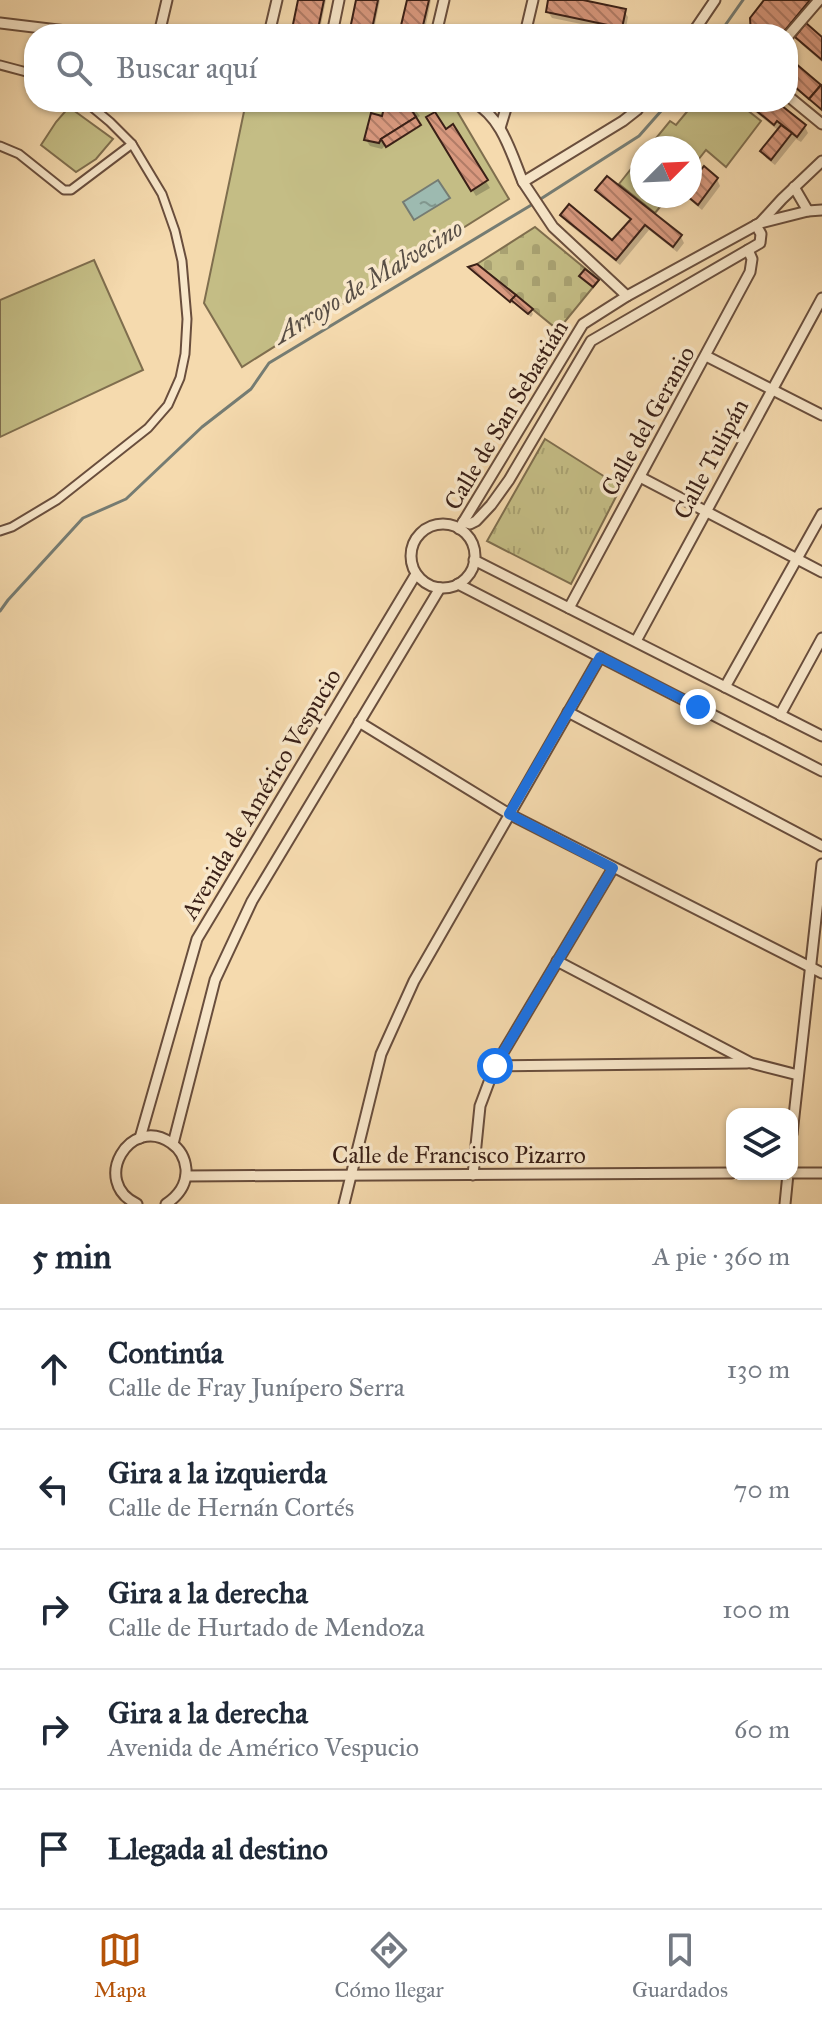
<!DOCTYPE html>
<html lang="es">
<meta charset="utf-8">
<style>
body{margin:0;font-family:"IM FELL Great Primer",serif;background:#f6f6f7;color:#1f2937}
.controls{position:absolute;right:24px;bottom:24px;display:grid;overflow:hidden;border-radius:16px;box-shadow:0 2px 6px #0004}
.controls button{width:72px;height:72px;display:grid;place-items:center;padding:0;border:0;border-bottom:2px solid #e0e1e3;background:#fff;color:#1f2937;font:40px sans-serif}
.compass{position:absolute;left:630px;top:136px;width:72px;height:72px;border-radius:50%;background:#fff;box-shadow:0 2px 6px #0004;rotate:66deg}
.stop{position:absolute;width:24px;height:24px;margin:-18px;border:6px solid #1a73e8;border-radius:50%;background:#fff}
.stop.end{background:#1a73e8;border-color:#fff;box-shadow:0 2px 8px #0008}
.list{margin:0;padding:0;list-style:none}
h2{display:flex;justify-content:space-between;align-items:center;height:104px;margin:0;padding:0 32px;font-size:34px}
h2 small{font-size:26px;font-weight:400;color:#747a83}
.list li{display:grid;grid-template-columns:52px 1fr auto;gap:24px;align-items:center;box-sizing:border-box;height:120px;padding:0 32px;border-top:2px solid #e0e1e3}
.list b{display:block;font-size:30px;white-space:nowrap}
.list p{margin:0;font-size:26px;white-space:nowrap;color:#747a83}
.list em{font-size:26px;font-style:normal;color:#747a83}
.icon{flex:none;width:44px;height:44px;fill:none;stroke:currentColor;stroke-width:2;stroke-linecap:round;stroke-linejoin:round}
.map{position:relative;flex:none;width:822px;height:1204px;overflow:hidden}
.search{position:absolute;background:#fff;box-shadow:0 2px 6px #0004;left:24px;right:24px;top:24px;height:88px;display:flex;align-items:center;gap:20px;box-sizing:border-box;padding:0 28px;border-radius:32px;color:#747a83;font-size:30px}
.sheet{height:704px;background:#fff}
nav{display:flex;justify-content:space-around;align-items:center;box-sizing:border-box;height:112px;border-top:2px solid #e0e1e3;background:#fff;font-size:22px;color:#747a83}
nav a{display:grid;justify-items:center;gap:4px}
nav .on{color:#b45309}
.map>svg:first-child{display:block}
</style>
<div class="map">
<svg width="822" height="1204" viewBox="0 0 822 1204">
<defs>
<pattern id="cemetery-stones" width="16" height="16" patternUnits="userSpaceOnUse" patternTransform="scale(2)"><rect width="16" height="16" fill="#c4bd85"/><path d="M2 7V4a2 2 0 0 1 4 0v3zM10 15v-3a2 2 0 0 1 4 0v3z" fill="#a9a272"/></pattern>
<pattern id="park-tufts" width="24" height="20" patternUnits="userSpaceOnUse" patternTransform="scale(2)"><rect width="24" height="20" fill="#c4bd85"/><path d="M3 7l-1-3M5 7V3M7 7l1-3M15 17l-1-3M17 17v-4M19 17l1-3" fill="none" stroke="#a9a272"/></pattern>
<pattern id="water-ripples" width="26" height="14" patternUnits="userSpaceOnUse" patternTransform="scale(2)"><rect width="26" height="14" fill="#9dbab0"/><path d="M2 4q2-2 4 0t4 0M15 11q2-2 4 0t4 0" fill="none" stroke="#81978e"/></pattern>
<pattern id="building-back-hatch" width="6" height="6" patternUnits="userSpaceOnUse" patternTransform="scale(2)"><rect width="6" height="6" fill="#d9997f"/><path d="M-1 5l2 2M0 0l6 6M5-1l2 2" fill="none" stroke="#b17c67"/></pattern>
</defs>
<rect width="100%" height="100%" fill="#f5daae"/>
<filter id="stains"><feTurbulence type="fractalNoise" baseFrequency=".0025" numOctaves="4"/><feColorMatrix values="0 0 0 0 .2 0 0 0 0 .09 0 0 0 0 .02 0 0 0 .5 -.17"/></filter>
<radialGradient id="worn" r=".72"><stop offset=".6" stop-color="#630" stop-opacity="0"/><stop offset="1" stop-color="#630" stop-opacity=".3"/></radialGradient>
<path fill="url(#cemetery-stones)" stroke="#7f6e4e" stroke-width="2" d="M535,227L599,280L558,330L477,264Z"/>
<path fill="url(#park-tufts)" stroke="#7f6e4e" stroke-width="2" d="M545,439L621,487L571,584L487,541Z"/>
<g fill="#c4bd85" stroke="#7f6e4e" stroke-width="2">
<path d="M246,102H416L457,111L509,199L242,367L204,303Z"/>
<path d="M695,102H737L761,121L726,167L706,150L690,170V148H648L670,121L676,125Z"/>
<path d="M69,107L113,139L96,159L76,172L41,145L56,122Z"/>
<path d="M642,155V196H669L655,213L619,184Z"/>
<path d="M94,260L143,370L0,437V300Z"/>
</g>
<path fill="url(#water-ripples)" stroke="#757c73" stroke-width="2" d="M438,180L450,198L414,220L403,202Z"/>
<g fill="#0003">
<path d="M300,0H326L319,34H293Z"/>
<path d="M358,0H380L373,34H351Z"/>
<path d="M409,0H431L424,34H402Z"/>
<path d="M550,0H573L624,11L628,17L625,33L552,18L548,12Z"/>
<path d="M767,0H822V9L819,4L803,23L822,39V62L801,44L795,34L788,42V34H753Z"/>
<path d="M788,60L822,89V112L815,104L788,83Z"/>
<path d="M752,102H774L805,127L808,133L801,142L796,139L775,165L766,158L763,152L779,131L754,111L750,104Z"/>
<path d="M396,105L416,111L420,116L415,119L420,127L388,147L386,144L382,149L370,146L366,140L384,118L395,108Z"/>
<path d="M428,118L445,131L452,127L490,188L476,196Z"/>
<path d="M717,179L720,186L702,210L690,200L688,196H690V180Z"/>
<path d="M598,190L681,237L684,243L677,252L649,230L620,265L566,222L563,215L613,243L631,221L602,197Z"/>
<path d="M471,268L531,310L533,314L531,317L514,303L513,304Z"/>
</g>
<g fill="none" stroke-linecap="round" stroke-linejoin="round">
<g stroke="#757c73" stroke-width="3">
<path d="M719,34L743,0"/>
<path d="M539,200L639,136L669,102"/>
<path d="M0,611L8,600L83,518L126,499L202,427L251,389L269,363L533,204"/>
</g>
</g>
<g fill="url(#building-back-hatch)" stroke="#3a2017" stroke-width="2">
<path d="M298,0H324L317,34H291Z"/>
<path d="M356,0H378L371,34H349Z"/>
<path d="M407,0H429L421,34H399Z"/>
<path d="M548,0H583L626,9L622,28L546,12Z"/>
<path d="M764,0H810L782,34H751L750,18Z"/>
<path d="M806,23L822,37V60L795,37Z"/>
<path d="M788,57L821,85L809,99L788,81Z"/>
<path d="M821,85L822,86V110L809,99Z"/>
<path d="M749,102H777L806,125L797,137L777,121L774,125L748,104Z"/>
<path d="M394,103L418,109L413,112L416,117L381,139L379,143L364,140L371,113L382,116L385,104L394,106Z"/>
<path d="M435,112L446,129L453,124L488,180L471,191L426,117Z"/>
<path d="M416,117L421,125L386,147L381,139Z"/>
<path d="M781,125L792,133L771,160L760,151Z"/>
<path d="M704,166L718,178L698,205L687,196H690V176L694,172L697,175Z"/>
<path d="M607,176L682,235L673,247L645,225L616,260L560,215L569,204L612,240L631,219L595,190Z"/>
<path d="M477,264L516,295L510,302L468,267Z"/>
<path d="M585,269L599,280L593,287L579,276Z"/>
<path d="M516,295L533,309L528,314L511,300Z"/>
</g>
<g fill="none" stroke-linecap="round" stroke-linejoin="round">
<g stroke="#694e3d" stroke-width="11">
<g id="pedestrian">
<path d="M0,65L34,74"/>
<path d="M0,146L19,154L64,190H71L132,144"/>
<path d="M0,531L12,527L57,500L148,428L168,405L180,378L185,354L187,319L182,261L175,231L162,194L132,144L110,122L86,102"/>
</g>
</g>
<g stroke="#694e3d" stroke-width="13">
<g id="minor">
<path d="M0,23L91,34"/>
<path d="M159,34L167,0"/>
<path d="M269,34L277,0"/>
<path d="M332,34L339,0"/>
<path d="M436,34L444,0"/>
<path d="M525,34L533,0"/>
<path d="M692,34L715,0"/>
<path d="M788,36L819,0"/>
<path d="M788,96L822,124"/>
<path d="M473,102C502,117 511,153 523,182"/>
<path d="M500,128L508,102"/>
<path d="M794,187L808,211L822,210"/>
<path d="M760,223L808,211"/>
<path d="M627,296L553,227L523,182L623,121L637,110L643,102"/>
<path d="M706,356L822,415"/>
<path d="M640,477L822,572"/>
<path d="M463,522L470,524L476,521L491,505L509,480L591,341L760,243L761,234L756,225"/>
<circle cx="443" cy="556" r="32"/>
<path d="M459,529L583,324L627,296L760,223L782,199L822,161"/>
<path d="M474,560L822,736"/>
<path d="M458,584L822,771"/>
<path d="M569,608L750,272L752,259L748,250"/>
<path d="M636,641L822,298"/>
<path d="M725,687L822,514"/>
<path d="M568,712L822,846"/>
<path d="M780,715L822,638"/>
<path d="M359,722L509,814L822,973"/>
<path d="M557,961L751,1063L798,1075"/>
<path d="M495,1066L747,1063"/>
<path d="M792,1134L822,864"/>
<path d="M140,1138L197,939L416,574"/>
<path d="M173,1144L215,980L252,901L440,588"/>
<path d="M792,1173H822"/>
<path d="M473,1175L480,1106L495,1066L613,868"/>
<path d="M186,1176L732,1173"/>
<path d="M137,1204C90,1182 130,1114 171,1143C180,1149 185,1158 186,1169C187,1185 178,1196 166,1204"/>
<path d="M344,1204L381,1054L414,981L600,657"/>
<path d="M785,1204L788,1174"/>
</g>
</g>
<use href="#pedestrian" stroke="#f8e7ca" stroke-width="7"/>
<use href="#minor" stroke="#f8e7ca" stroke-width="9"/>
</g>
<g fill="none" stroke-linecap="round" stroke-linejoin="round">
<path stroke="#1a73e8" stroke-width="10" d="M495,1066L613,868L509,814L600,657L698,707"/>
</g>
<g text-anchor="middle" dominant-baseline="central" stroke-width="7" stroke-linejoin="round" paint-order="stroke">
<g font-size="24" fill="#3a2017" stroke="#f8e7ca">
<text transform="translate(506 415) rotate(-59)">Calle de San Sebastián</text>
<text transform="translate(648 421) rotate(-61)">Calle del Geranio</text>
<text transform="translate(711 459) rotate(-62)">Calle Tulipán</text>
<text transform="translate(261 794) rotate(-59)">Avenida de Américo Vespucio</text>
<text x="459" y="1155">Calle de Francisco Pizarro</text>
</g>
<g font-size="26" font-style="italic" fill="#584e45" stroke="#f8e7ca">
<text transform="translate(368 281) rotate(-31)">Arroyo de Malvecino</text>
</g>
</g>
<rect width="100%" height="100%" filter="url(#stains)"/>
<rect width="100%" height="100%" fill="url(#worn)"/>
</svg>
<div class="controls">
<button><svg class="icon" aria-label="layers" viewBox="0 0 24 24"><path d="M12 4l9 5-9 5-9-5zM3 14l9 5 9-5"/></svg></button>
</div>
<svg class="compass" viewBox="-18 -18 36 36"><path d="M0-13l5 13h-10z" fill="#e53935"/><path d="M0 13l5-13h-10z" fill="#747a83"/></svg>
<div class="stop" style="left:495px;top:1066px"></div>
<div class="stop end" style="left:698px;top:707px"></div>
<div class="search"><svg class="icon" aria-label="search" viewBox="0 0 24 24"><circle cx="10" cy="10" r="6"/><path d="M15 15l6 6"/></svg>Buscar aquí</div>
</div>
<section class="sheet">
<h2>5 min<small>A pie · 360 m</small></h2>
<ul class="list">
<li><svg class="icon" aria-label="ahead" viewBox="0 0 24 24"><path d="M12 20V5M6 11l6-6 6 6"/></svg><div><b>Continúa</b><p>Calle de Fray Junípero Serra</p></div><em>130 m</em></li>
<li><svg class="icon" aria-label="left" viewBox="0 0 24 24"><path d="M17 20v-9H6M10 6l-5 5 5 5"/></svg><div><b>Gira a la izquierda</b><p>Calle de Hernán Cortés</p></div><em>70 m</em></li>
<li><svg class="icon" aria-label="right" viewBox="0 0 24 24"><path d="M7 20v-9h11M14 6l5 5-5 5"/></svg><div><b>Gira a la derecha</b><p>Calle de Hurtado de Mendoza</p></div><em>100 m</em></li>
<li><svg class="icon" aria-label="right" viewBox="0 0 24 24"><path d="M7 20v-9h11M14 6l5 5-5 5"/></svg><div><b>Gira a la derecha</b><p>Avenida de Américo Vespucio</p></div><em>60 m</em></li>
<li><svg class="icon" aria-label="arrive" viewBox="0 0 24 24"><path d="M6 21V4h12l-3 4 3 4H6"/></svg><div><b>Llegada al destino</b></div></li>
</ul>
</section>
<nav>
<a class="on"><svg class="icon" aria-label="map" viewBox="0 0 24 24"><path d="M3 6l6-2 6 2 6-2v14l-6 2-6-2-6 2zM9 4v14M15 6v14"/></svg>Mapa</a>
<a><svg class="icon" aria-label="directions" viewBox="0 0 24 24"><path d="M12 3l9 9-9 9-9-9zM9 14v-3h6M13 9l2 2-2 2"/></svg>Cómo llegar</a>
<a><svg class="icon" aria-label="saved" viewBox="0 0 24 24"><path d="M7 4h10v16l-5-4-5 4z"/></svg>Guardados</a>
</nav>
